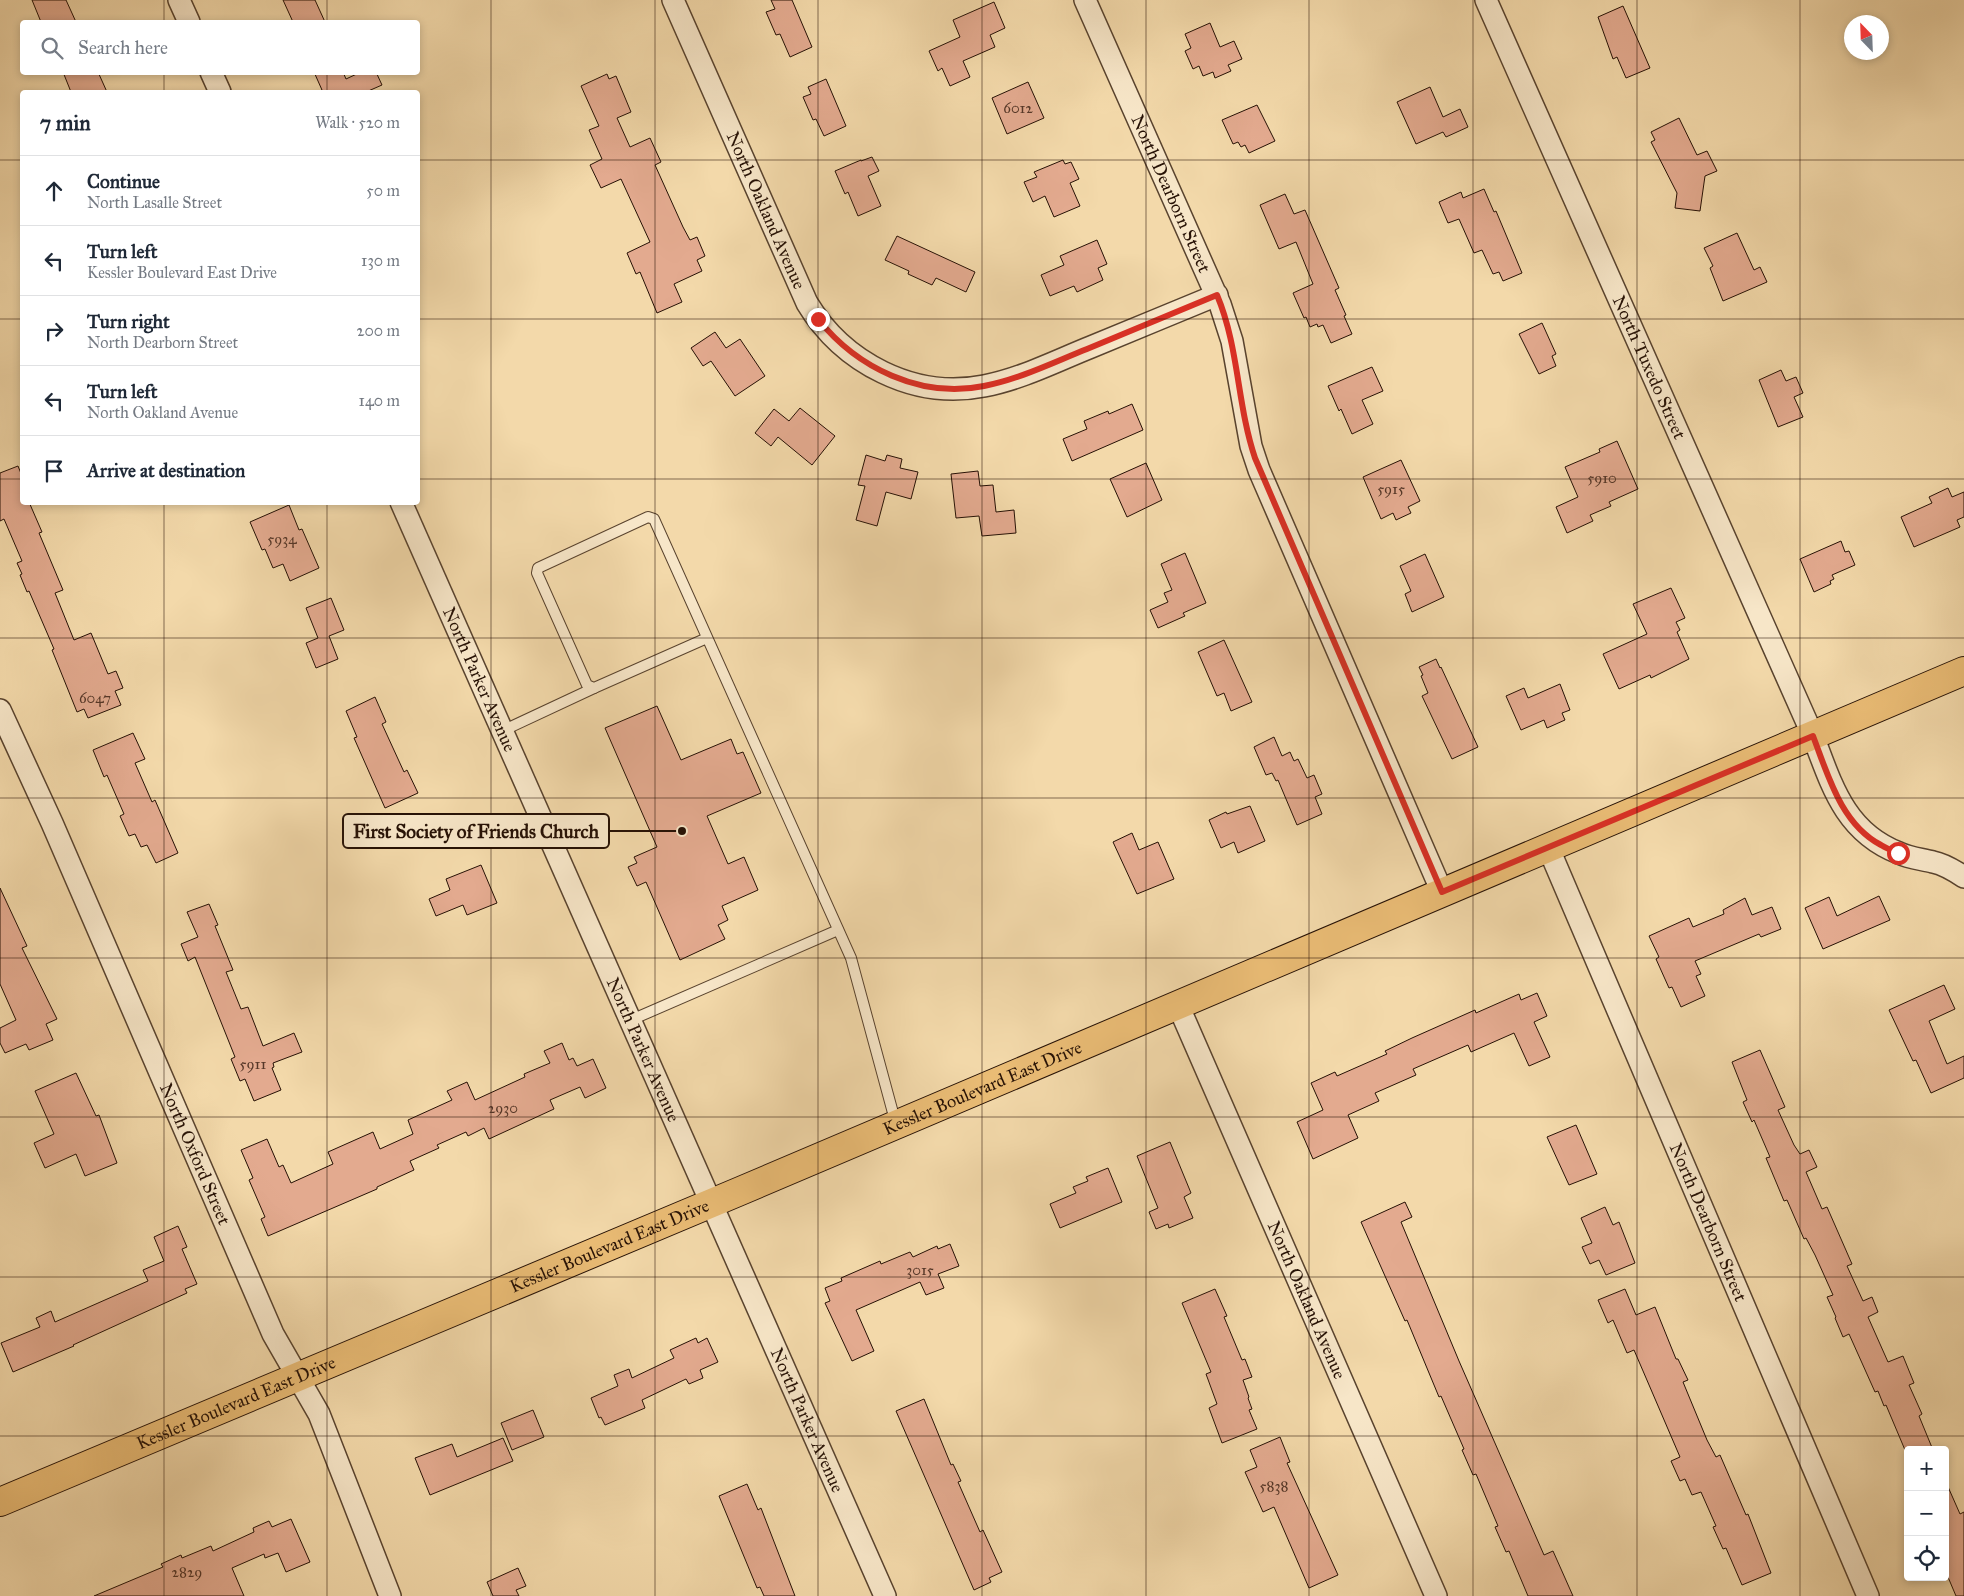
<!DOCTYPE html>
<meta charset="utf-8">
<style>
body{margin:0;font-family:"IM FELL Great Primer",serif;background:#f6f6f7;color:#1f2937}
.controls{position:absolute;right:15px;bottom:15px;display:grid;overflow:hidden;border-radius:5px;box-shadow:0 2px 8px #0003}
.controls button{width:45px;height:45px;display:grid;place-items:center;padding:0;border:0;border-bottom:1px solid #e0e1e3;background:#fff;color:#1f2937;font:25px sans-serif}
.compass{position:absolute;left:1844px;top:15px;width:45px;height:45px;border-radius:50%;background:#fff;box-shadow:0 2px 8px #0003;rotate:337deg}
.stop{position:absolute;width:15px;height:15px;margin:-11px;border:4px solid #d93025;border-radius:50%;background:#fff}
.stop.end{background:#d93025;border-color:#fff;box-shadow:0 1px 5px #0008}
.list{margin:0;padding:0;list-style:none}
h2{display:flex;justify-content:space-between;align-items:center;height:65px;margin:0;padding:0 20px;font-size:21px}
h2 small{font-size:16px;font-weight:400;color:#747a83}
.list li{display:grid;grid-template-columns:32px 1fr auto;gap:15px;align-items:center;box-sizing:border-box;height:70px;padding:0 20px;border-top:1px solid #e0e1e3}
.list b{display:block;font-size:19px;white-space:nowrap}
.list p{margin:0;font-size:16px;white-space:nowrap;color:#747a83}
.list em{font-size:16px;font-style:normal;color:#747a83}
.icon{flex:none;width:28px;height:28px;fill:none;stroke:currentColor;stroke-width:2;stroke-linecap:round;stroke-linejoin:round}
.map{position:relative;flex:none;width:1964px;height:1596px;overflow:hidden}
.search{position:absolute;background:#fff;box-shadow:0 2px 8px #0003;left:20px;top:20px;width:400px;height:55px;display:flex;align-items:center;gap:12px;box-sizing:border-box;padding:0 18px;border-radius:5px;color:#747a83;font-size:19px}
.panel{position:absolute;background:#fff;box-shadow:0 2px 8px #0003;left:20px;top:90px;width:400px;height:415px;border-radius:5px}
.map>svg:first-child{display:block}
</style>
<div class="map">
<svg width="1964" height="1596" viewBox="0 0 1964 1596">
<rect width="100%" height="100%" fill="#f3d9aa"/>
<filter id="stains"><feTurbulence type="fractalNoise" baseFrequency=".004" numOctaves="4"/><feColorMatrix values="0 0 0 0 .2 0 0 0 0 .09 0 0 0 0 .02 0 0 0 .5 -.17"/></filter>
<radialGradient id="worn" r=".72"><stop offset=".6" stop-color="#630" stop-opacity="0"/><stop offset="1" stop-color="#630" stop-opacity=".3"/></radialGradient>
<g fill="#e3aa8f" stroke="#261105">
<path d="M32,0H66L76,22H41Z"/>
<path d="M283,0H315L325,22H293Z"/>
<path d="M771,0H792L812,47L790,57L780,34L776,35L766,12L775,9Z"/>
<path d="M994,2L1005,28L990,35L995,47L963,61L970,77L950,86L942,68L938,71L929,51L960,37L953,20Z"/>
<path d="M1623,6L1650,68L1626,78L1617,57L1613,59L1598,17Z"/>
<path d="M1210,23L1220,47L1234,41L1242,59L1228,65L1231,71L1215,78L1213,72L1203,76L1199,66L1193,69L1185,51L1191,48L1185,34Z"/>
<path d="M63,72H98L107,92H71Z"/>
<path d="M314,72H343L346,79L361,72H376L382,85L366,92H317L322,90Z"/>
<path d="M607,74L609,79L616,76L631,112L617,118L630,147L650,138L661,162L655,165L683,227L690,240L697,237L705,256L697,260L702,271L674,284L682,302L657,313L640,272L636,274L627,253L650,242L621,179L601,188L590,165L602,159L589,130L599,126L581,86Z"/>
<path d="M826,79L846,126L824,136L816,119L813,120L803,97L811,94L808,87Z"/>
<path d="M1028,82L1044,118L1007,134L992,98Z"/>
<path d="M1430,87L1443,117L1460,109L1468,127L1446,137L1443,132L1416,144L1397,102Z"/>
<path d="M1257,105L1275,141L1249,153L1245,145L1241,147L1238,142L1233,144L1222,120Z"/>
<path d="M1679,118L1697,155L1707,151L1717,171L1705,176L1700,211L1675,208L1677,193L1651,142L1655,140L1651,132Z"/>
<path d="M872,157L879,171L868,176L881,206L858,216L848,192L845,194L835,171L861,160V161Z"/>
<path d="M1063,160L1065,164L1071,162L1079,179L1070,183L1080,206L1054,217L1045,196L1033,202L1024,182L1037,177L1034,172Z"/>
<path d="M1484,189L1494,212L1496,211L1522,273L1503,281L1499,272L1493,274L1482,250L1474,253L1459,219L1448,223L1439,202L1461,192L1463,198Z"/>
<path d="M1285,194L1294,214L1305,210L1339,288L1335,290L1346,315L1344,316L1352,334L1331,343L1323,325L1318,327L1317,324L1310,327L1306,317L1304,318L1293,293L1313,284L1296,242L1279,249L1260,205Z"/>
<path d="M1737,233L1754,270L1760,267L1767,282L1723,301L1710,268L1713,266L1704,248Z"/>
<path d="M897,236L975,272L966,292L936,278L932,285L908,274L909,271L885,260Z"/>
<path d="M1097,240L1107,264L1098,268L1103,280L1077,292L1074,286L1050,296L1041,275L1064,265L1060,256Z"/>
<path d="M1542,323L1556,354L1552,356L1556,366L1539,374L1519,334Z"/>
<path d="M715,332L726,348L740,339L765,376L735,396L711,361L703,366L691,348Z"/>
<path d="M1372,367L1383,391L1362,400L1373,424L1352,434L1341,409L1339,411L1328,386Z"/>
<path d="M1781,370L1786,381L1796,377L1803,393L1794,397L1803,417L1778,427L1759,380Z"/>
<path d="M1132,404L1143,430L1072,461L1063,439L1087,429L1084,421L1108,411L1109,414Z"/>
<path d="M800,408L835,436L812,465L778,437L771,446L755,433L774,409L789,421Z"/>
<path d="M1617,441L1638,489L1609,502L1611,506L1590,515L1593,521L1567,533L1556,507L1578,497L1565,467L1600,452L1599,449Z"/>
<path d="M866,455L885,461L887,455L902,459L900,468L918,472L911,499L886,492L877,526L856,520L865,486L858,485Z"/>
<path d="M1401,460L1420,501L1408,507L1411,513L1396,520L1393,513L1381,519L1363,477Z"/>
<path d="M1146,463L1162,500L1127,517L1110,479Z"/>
<path d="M18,466L22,476V502H29L42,532L39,533L63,590L55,593L74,640L91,633L108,674L116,671L123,688L115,691L121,705L88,718L84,709L77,712L52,650L54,649L29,591L27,592L20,575L22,574L17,563L22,561L4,519L0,521V473Z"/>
<path d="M978,471L980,486L993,485L996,512L1014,510L1016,533L982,536L979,516L956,518L951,474Z"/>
<path d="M1948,488L1952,497L1964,492V517L1957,520L1960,527L1914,547L1901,517L1932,503L1929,497Z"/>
<path d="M289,505L299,530L302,529L319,568L290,581L283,564L273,568L265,549L262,550L250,522Z"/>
<path d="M1841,541L1845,552L1849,551L1855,565L1832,575L1834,579L1830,581L1831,584L1814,592L1800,559Z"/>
<path d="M1185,553L1206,603L1183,613L1185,616L1158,628L1150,610L1168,602L1164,593L1172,590L1161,564Z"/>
<path d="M1425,554L1444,597L1412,612L1405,594L1411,591L1400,566Z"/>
<path d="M1671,588L1685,618L1676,622L1680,630L1677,632L1689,659L1651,678L1650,675L1619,689L1603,654L1647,634L1633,604Z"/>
<path d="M331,598L344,630L329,636L338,659L316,668L306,643L318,638L306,608Z"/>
<path d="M1224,640L1252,702L1231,711L1224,693L1217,696L1198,652Z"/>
<path d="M1436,659L1440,668L1441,667L1478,747L1452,759L1422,696L1428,693L1421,676L1423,675L1419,667Z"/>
<path d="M1560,684L1570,710L1562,713L1565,720L1547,728L1544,720L1521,730L1506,696L1524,688L1528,698Z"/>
<path d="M375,697L386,722L382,724L404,772L407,770L418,793L385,808L354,738L357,737L346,711Z"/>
<path d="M657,706L681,760L731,739L737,754L743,752L761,793L707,816L728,864L744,857L758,890L722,906L728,920L718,925L725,939L680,960L646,882L637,886L628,867L637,863L634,857L657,847L605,728Z"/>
<path d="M133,733L145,759L135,763L152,802L155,800L178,853L156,863L147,845L141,847L135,834L129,836L120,816L124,814L107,775L104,777L93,750Z"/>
<path d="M1274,737L1282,756L1290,752L1294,761L1298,759L1307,778L1314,775L1322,794L1315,797L1322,814L1297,825L1278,780L1276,781L1272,773L1266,775L1254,747Z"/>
<path d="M1250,806L1265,841L1238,853L1234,842L1221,848L1209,820L1226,812L1227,814Z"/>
<path d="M1132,833L1139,850L1158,842L1174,879L1137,894L1113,842Z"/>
<path d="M481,865L497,903L467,915L463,905L436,916L429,899L450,890L446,879Z"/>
<path d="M0,888L27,946L22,948L57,1019L46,1024L53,1040L29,1050L26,1044L5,1053L0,1043V1028L16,1020L0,984Z"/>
<path d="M1879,896L1890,920L1823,949L1805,908L1829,897L1837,916Z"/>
<path d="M1745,898L1752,915L1772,907L1781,929L1761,937L1759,934L1695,961L1701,974L1696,976L1705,996L1681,1007L1672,987L1669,988L1656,959L1659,957L1649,936L1689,918L1693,927L1724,914L1723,910Z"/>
<path d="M209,904L218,925L215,926L233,970L226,972L241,1009L248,1007L263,1046L294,1033L302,1052L273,1063L274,1067L272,1068L281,1090L254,1101L245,1079L240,1081L231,1059L235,1057L195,957L188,961L181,944L198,937L187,912Z"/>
<path d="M1944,985L1955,1009L1929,1021L1947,1064L1964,1056V1078L1931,1093L1916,1060L1913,1061L1889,1010Z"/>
<path d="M1537,993L1547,1016L1534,1022L1550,1057L1529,1066L1514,1033L1471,1052L1468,1045L1413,1069L1416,1075L1375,1093L1379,1101L1348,1115L1358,1138L1313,1159L1297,1122L1323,1110L1311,1083L1335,1072L1337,1076L1387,1054L1385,1051L1412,1038L1475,1010L1476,1013L1519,994L1521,1000Z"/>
<path d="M562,1043L569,1060L573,1058L577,1066L593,1059L606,1088L585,1098L580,1087L550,1100L554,1109L489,1139L484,1128L468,1136L466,1132L437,1145L439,1148L410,1161L414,1170L377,1187V1189L268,1236L261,1219L265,1217L249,1180L253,1178L241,1150L267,1139L279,1167L283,1165L291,1183L333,1164L328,1152L373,1132L380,1149L413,1134L408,1120L452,1100L447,1091L467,1082L475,1100L525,1077L524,1074L550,1063L544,1051Z"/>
<path d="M1760,1050L1785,1107L1778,1110L1794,1145L1800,1154L1809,1150L1817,1167L1806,1172L1822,1209L1827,1207L1852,1264L1847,1266L1863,1301L1872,1297L1878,1312L1868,1317L1888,1362L1903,1356L1914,1383L1909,1385L1922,1414L1919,1416L1933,1450H1905L1886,1405L1884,1406L1878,1391L1875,1392L1849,1334L1843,1337L1835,1318L1836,1317L1827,1297L1833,1295L1815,1255L1806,1238L1804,1239L1787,1200L1784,1201L1766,1158L1770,1157L1754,1120L1752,1122L1743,1102L1747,1100L1732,1062Z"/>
<path d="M76,1073L96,1116L99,1115L117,1163L85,1176L76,1154L45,1168L34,1143L54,1134L35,1091Z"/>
<path d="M1576,1125L1597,1174L1569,1185L1547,1137Z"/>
<path d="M1170,1142L1191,1193L1184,1197L1193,1218L1169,1228L1168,1224L1156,1229L1149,1212L1158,1208L1137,1156Z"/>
<path d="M1108,1168L1122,1202L1060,1228L1050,1204L1076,1193L1073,1187L1088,1181L1086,1177Z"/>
<path d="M1405,1202L1412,1217L1401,1222L1459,1361L1544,1555L1553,1551L1573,1596H1528L1509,1551L1506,1552L1495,1527L1498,1526L1476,1474L1473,1475L1462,1450L1464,1449L1441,1396L1439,1397L1407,1320L1405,1321L1361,1222Z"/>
<path d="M1605,1207L1613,1225L1619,1222L1635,1263L1606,1275L1599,1260L1590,1264L1582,1247L1592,1243L1581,1218Z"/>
<path d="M178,1226L187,1247L182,1249L197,1284L185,1289L187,1293L73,1345L74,1346L13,1372L1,1343L40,1327L36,1318L51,1311L55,1322L148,1281L143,1270L164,1261L154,1237Z"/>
<path d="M950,1244L959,1266L938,1274L944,1288L926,1295L920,1282L856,1310L874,1351L852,1361L825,1303L830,1301L825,1288L842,1281L841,1278L880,1261L881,1264L910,1252L913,1257L937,1246L938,1249Z"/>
<path d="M1215,1289L1227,1316L1224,1317L1242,1360L1245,1359L1252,1377L1243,1380L1249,1397L1248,1398L1252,1409L1249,1410L1257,1429L1222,1443L1209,1408L1217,1404L1206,1374L1211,1372L1182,1303Z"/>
<path d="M1625,1289L1636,1315L1655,1307L1676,1359H1678L1688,1380L1683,1382L1707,1440L1716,1457L1720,1455L1746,1515L1748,1514L1771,1573L1742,1585L1726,1548L1723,1549L1713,1527L1716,1526L1701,1492L1692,1495L1685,1479L1680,1481L1671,1461L1680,1457L1634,1350L1627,1353L1613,1320L1608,1323L1598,1300Z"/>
<path d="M696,1338L698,1343L707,1338L718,1362L700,1370L703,1378L689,1384L686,1379L642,1400L645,1408L605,1425L601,1417L599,1418L591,1398L618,1386L614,1375L629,1369L632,1378L674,1358L670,1350Z"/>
<path d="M924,1399L951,1465L953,1464L961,1481L958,1482L980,1532L983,1530L1002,1572L989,1578L991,1582L974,1590L896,1411Z"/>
<path d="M533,1410L544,1437L512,1450L501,1423Z"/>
<path d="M1280,1437L1290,1462L1287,1463L1338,1575L1309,1588L1274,1507L1263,1512L1245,1472L1257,1467L1250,1450Z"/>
<path d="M503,1438L513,1461L430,1495L415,1458L452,1444L457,1457Z"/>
<path d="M1945,1480L1960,1514L1964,1512V1596H1956L1945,1570Z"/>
<path d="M747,1484L758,1510L761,1508L795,1596H764L760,1587L757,1588L719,1496Z"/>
<path d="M291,1519L310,1562L286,1572L278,1553L265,1558L264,1554L232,1568L244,1596H94L163,1567L161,1564L181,1555L182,1558L211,1546L213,1551L254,1532L253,1528L269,1521L272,1527Z"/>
<path d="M518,1568L526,1586L516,1590L519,1596H493L487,1582Z"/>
</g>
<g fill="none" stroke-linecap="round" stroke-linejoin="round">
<g stroke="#59432e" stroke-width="12">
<g id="service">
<path d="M707,638L594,688L587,685L537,573L538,568L648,517L654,519L851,958L896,1124"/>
<path d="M502,731L594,688"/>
<path d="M631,1020L838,930"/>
</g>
</g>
<g stroke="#59432e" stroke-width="24">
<g id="minor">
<path d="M179,0L189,22"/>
<path id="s1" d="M673,0L807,303C843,363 914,400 984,386C1021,379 1056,361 1091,347C1133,330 1175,312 1217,295"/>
<path id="s2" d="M1085,0L1220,304L1232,341L1251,446L1259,470L1442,892"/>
<path id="s3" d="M1486,0L1813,736C1832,786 1845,832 1899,853C1909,858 1921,859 1933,862C1943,864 1955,871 1964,877"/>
<path d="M211,72L220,92"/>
<path id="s4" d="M401,502L885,1596"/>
<path id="s5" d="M0,710L52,823L273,1334L319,1414L390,1596"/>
<path id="s6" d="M1548,847L1868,1596"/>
<path id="s7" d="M1178,1005L1436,1596"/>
</g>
</g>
<g stroke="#261105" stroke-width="30">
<g id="primary">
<path id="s8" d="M0,1502L738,1192L1964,671"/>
</g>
</g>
<use href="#service" stroke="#f7e6c8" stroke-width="10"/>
<use href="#minor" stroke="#f7e6c8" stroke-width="21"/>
<use href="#primary" stroke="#eabc75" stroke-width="28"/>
</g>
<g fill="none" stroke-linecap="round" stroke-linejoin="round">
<path stroke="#d93025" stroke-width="6" d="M818,319C857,368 921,399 984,386C1020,379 1054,362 1087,349C1130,331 1173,313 1217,295C1239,347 1237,405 1255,458L1442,892L1813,736C1828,775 1841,824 1881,845C1886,848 1893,851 1898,853"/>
</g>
<path fill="none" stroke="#261105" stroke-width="1" stroke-opacity="0.55" d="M164,0V22M327,0V22M491,0V1596M655,0V1596M818,0V1596M982,0V1596M1146,0V1596M1309,0V1596M1473,0V1596M1637,0V1596M1800,0V1596M164,72V92M327,72V92M0,160H22M418,160H1964M0,319H22M418,319H1964M0,479H22M418,479H1964M164,502V1596M327,502V1596M0,638H1964M0,798H1964M0,958H1964M0,1117H1964M0,1277H1964M0,1436H1964"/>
<g text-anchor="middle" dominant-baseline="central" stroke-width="4.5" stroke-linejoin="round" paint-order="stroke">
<g font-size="15" fill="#553728">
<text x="1018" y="108">6012</text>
<text x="1602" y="478">5910</text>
<text x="1391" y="489">5915</text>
<text x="282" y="539">5934</text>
<text x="95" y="698">6047</text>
<text x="253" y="1064">5911</text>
<text x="503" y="1108">2930</text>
<text x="920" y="1270">3015</text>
<text x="1274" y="1486">5838</text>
<text x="187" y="1572">2829</text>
</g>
<g font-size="18" fill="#261105" stroke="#f7e6c8">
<text stroke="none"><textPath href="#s2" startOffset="212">North Dearborn Street</textPath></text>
<text stroke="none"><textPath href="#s1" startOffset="230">North Oakland Avenue</textPath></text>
<text stroke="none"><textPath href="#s3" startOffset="402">North Tuxedo Street</textPath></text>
<text stroke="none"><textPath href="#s4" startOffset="194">North Parker Avenue</textPath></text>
<text stroke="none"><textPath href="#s4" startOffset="599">North Parker Avenue</textPath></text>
<text stroke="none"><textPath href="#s8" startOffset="1066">Kessler Boulevard East Drive</textPath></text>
<text stroke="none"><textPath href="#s5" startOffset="485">North Oxford Street</textPath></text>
<text stroke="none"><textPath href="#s6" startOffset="408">North Dearborn Street</textPath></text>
<text stroke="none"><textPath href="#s8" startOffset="661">Kessler Boulevard East Drive</textPath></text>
<text stroke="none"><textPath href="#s7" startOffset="322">North Oakland Avenue</textPath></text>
<text stroke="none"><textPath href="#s8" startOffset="256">Kessler Boulevard East Drive</textPath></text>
<text stroke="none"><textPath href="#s4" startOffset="1004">North Parker Avenue</textPath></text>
</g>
</g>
<path fill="none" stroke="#261105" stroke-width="2" d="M682 831L609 831"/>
<circle fill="#261105" stroke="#f7e6c8" stroke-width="2" cx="682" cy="831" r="5"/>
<rect fill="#f7e6c8" stroke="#261105" stroke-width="2" x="343" y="814" width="266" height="34" rx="5"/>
<g font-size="19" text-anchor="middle" font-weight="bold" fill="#261105">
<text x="476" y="838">First Society of Friends Church</text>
</g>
<rect width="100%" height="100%" filter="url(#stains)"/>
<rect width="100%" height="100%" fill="url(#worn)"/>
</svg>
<div class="controls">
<button>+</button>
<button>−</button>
<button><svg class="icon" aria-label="locate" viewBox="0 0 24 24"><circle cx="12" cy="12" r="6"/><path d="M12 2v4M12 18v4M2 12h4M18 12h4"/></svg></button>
</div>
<svg class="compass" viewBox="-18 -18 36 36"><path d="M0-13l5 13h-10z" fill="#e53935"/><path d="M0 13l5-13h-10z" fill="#747a83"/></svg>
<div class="stop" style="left:1898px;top:853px"></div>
<div class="stop end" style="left:818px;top:319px"></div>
<div class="search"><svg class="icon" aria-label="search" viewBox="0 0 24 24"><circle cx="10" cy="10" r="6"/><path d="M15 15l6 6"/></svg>Search here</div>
<section class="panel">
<h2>7 min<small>Walk · 520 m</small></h2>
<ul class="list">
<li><svg class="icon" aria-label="ahead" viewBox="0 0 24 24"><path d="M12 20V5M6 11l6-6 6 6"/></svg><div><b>Continue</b><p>North Lasalle Street</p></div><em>50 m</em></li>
<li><svg class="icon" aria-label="left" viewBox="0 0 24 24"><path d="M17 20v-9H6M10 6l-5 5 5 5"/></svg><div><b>Turn left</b><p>Kessler Boulevard East Drive</p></div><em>130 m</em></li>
<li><svg class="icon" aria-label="right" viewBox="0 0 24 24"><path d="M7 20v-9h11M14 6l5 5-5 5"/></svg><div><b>Turn right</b><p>North Dearborn Street</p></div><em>200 m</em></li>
<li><svg class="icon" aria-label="left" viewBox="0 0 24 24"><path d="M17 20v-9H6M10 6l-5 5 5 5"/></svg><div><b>Turn left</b><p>North Oakland Avenue</p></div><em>140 m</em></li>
<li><svg class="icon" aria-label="arrive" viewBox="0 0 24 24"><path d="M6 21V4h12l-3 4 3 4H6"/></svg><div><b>Arrive at destination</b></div></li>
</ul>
</section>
</div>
